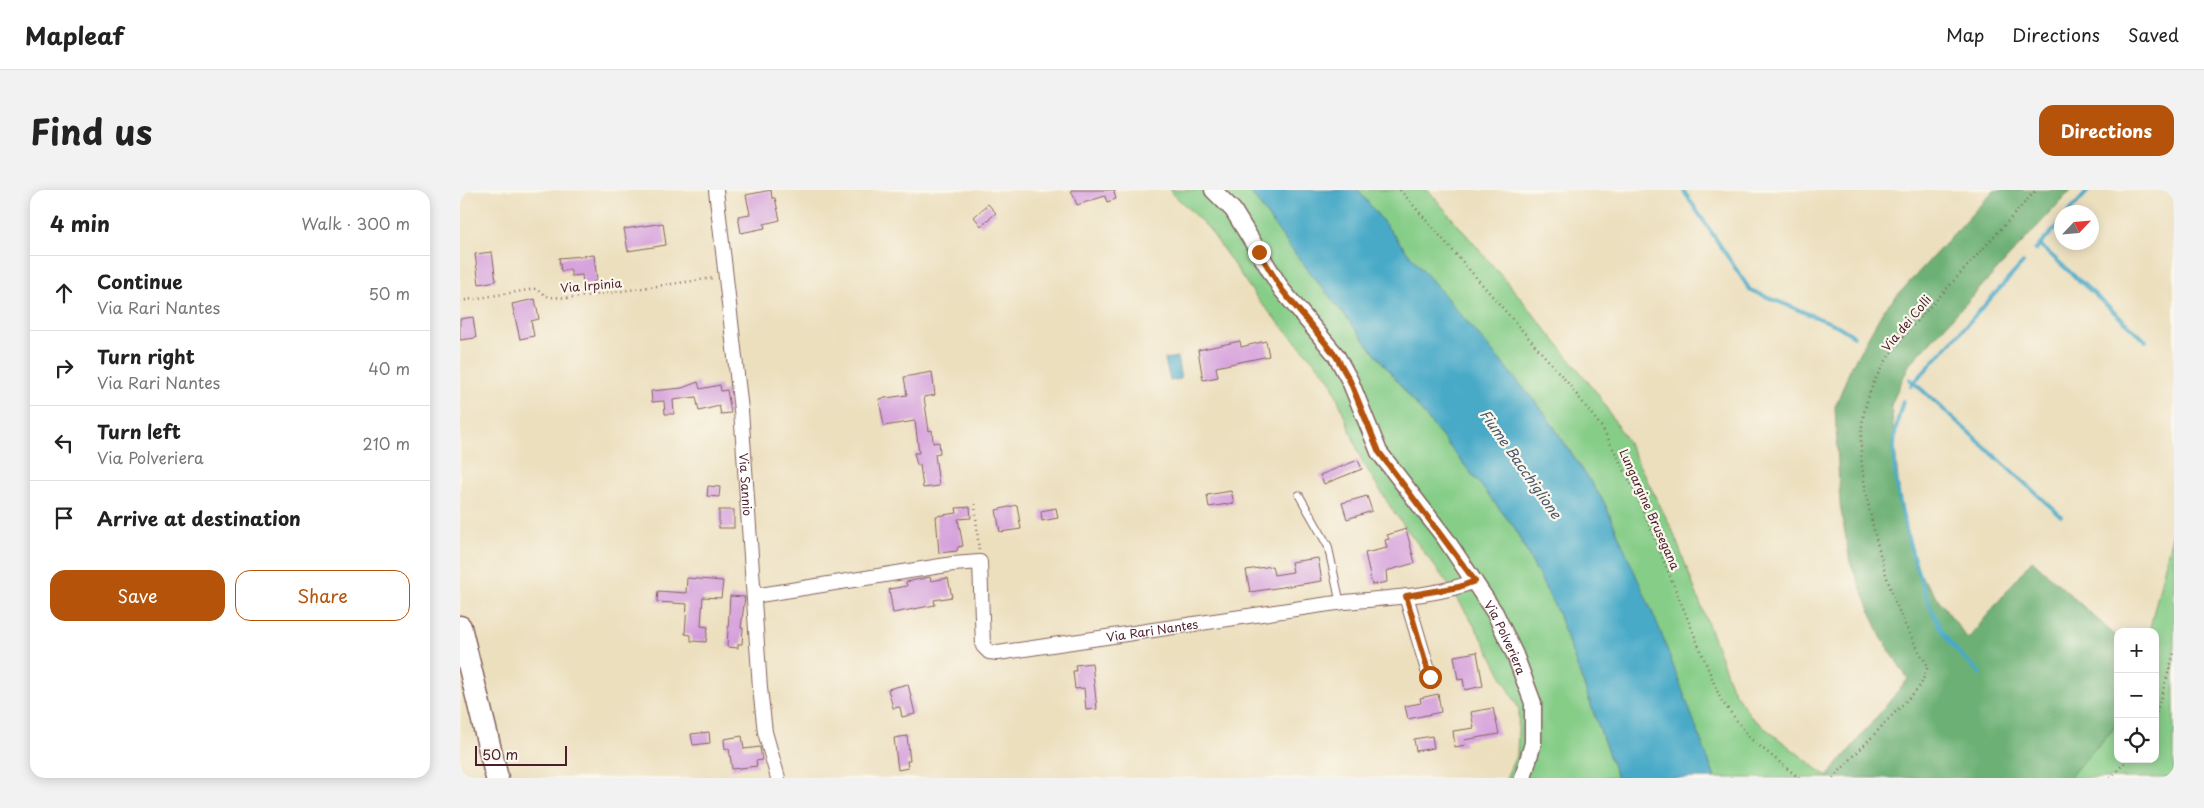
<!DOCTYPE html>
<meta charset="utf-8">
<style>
body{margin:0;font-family:"Playpen Sans",sans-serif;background:#f2f2f2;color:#222}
.controls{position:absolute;right:15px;bottom:15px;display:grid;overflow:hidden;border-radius:10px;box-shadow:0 2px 12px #0003}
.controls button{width:45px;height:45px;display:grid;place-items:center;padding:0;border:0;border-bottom:1px solid #e0e0e0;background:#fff;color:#222;font:25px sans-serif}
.compass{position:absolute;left:1594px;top:15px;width:45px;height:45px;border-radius:50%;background:#fff;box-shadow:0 2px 12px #0003;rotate:64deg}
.scale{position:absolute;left:15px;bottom:12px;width:92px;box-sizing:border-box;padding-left:5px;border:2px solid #4a1f2b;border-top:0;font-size:14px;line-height:18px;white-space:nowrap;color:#4a1f2b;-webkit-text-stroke:4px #fbf7ec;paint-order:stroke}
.stop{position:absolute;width:15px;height:15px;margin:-11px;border:4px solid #b45309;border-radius:50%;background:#fff}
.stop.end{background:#b45309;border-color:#fff;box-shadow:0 1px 5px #0008}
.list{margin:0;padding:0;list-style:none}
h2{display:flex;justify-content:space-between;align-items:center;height:65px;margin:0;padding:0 20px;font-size:21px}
h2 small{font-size:16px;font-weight:400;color:#767676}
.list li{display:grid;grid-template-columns:32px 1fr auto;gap:15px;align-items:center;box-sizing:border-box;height:75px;padding:0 20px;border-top:1px solid #e0e0e0}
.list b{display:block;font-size:19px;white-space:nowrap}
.list p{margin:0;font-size:16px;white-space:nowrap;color:#767676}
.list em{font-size:16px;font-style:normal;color:#767676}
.actions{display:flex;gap:10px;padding:15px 20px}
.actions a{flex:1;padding:11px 0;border:1px solid #b45309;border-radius:15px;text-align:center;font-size:18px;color:#b45309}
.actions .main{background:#b45309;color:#fff}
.icon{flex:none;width:28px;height:28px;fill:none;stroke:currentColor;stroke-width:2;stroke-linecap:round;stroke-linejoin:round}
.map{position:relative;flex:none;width:1714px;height:588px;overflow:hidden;border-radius:15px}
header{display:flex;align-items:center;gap:30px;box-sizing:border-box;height:70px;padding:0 25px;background:#fff;border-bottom:1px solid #e0e0e0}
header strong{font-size:24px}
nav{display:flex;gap:28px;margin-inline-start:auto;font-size:18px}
.intro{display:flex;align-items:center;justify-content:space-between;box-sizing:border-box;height:120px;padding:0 30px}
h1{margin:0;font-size:35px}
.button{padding:12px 22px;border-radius:15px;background:#b45309;color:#fff;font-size:18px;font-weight:700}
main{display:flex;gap:30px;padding:0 30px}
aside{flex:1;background:#fff;border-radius:15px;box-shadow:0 2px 12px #0003}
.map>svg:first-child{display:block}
</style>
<header>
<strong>Mapleaf</strong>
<nav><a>Map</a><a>Directions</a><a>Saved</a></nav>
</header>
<div class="intro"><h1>Find us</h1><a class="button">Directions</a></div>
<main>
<aside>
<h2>4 min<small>Walk · 300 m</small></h2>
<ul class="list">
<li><svg class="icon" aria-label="ahead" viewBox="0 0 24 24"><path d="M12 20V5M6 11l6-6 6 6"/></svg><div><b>Continue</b><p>Via Rari Nantes</p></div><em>50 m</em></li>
<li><svg class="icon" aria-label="right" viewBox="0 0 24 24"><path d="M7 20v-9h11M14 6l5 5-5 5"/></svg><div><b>Turn right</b><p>Via Rari Nantes</p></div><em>40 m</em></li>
<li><svg class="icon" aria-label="left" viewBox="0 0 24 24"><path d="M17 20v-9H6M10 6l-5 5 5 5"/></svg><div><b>Turn left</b><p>Via Polveriera</p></div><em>210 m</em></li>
<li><svg class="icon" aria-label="arrive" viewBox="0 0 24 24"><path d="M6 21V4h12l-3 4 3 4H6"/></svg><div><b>Arrive at destination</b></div></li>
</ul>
<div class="actions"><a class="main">Save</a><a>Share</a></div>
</aside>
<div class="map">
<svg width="1714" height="588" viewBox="0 0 1714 588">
<rect width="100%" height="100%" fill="#fbf7ec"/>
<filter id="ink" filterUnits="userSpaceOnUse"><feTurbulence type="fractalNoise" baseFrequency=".02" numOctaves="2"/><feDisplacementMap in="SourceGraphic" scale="10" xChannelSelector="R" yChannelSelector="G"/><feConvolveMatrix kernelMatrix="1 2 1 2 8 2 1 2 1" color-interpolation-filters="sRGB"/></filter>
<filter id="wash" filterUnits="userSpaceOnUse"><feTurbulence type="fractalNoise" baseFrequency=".0096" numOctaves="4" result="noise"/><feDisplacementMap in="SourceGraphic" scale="20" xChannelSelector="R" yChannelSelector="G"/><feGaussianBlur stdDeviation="1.12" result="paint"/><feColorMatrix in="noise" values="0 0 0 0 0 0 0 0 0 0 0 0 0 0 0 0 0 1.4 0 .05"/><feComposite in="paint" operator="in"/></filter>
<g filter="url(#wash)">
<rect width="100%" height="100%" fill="#ecdfbe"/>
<g fill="#86cd88" stroke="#68765a">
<path d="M709,0H789L830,57L1054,337L1098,423L1157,588H1046L1057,564L1059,519L1024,452L991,398L933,321L902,271L870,189L799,111L749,39Z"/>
<path d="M898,0H968L1058,105L1137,203L1166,249L1212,339L1273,500L1292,528L1369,588H1255L1144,312L1083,221L939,52Z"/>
<path d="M1714,337V588H1608L1658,534V569H1695V442H1689Z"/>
</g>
<path fill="#6cb074" stroke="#5b6850" d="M1534,0H1611L1449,175L1431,215L1440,311L1458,382L1508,449L1572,370L1658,448V534L1608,588H1369L1367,587L1448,489L1421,447L1390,372L1380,314L1375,217L1391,177L1423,121Z"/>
<g fill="#49aac8" stroke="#4a647a">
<path d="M789,0H898L939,52L1083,221L1144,312L1200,440L1255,588H1157L1098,423L1054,337L830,57Z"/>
<path d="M717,167L721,189L710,191L705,169Z"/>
</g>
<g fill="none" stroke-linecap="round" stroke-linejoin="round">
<g stroke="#49aac8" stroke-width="4">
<path d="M1223,0L1290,100L1378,136L1394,146"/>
<path d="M1609,22L1629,0"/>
<path d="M1580,55L1686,151"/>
<path d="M1575,60L1602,31"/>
<path d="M1450,189L1601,326"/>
<path d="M1451,196L1563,73"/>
<path d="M1443,211C1439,226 1434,240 1434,256C1433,305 1458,396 1481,439C1491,457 1506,470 1521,484"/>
</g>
</g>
<g id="blocks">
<g fill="#d49edc">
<path d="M311,0L312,8H315L320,30L304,34L305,38L281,43L278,26L290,24L286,5Z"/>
<path d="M611,0H656L654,2L656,9L647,12L645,6L617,15Z"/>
<path d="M528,14L536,23L521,36L514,27Z"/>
<path d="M203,33L206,55L168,61L164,39Z"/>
<path d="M32,62L36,91L19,94L15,64Z"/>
<path d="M134,65L137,90L134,91V93L123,94L122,85L111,86V80L101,81L99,68Z"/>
<path d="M75,109L79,129L71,131L74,146L60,149L52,114Z"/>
<path d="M13,127L16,148L0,150V129Z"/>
<path d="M780,151L781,157L806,151L809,166L756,177L758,187L743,190L738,160Z"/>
<path d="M472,182L475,205L464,207L469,241L472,240L473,253L479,252L480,263L475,264L479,296L463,298L460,275H457L454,263H459L455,231L424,236L419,209L447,205L444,187Z"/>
<path d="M238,192L240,199L260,195L261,201L267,200L271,223L261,224L259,216L239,221L236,207L213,210L214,224H205L204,211L192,212L191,201L222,198Z"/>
<path d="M898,270L902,279L864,294L860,285Z"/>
<path d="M248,296L260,297L259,307L247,306Z"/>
<path d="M771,301L774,313L749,317L747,305Z"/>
<path d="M907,306L912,321L887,329L882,313Z"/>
<path d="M557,315L561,339L540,342L536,320Z"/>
<path d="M510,317L511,328L498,329L503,356L498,357L497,361L479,363L476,326L497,323L496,318Z"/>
<path d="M596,318L598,328L582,331L581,321Z"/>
<rect x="259" y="320" width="15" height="18"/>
<path d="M946,339L955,373L926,381L927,392L912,395L905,363L927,358L925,350L929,349L927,345Z"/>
<path d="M858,368L862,391L790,402L786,380L812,376L814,385L833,382L831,372Z"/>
<path d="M470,387L471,391L488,388L492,407L474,410L475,415L433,423L429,399L447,396L446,392Z"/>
<path d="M227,388L263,391L261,408L243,407L241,436L248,437L246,452L231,451V445L225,444L227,414L197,412L198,401L226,403Z"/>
<path d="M270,406L285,407L281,438H283L282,454H278V458L267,457Z"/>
<path d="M1017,462L1023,496L1005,500L1003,489L998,490L994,466Z"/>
<path d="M632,473L637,519L626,520L624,498L615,499L613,481H616L615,475Z"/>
<path d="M448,494L455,524L442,527L440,517L433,518L428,499Z"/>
<path d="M978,504L981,522L948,529L945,516L961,513L960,508Z"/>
<path d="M1033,518L1039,544L1004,550L1005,555L995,557L993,541L1014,538L1011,522Z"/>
<path d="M249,542L250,553L233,555L231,544Z"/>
<path d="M282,546L284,559L300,557L302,570L296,571L297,576L272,579L269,558L265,559L264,549Z"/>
<path d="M447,546L450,571H447L448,578L438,580L434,548Z"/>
<path d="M972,546L974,558L956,561L954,549Z"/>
</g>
</g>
</g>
<g filter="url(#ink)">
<use href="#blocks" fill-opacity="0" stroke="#83625e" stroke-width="1"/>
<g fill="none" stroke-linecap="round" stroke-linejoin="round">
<g stroke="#83625e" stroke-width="9">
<path id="service" d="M839,305L868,356L880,412"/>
</g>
<g stroke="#83625e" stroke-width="16">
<g id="minor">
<path id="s1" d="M256,0L281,220L300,498L305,542L318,588"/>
<path id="s2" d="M294,406L493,374L520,372L523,456L529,462L538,463C648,447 759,430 869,414C917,407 969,409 1015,391"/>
<path d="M946,406L970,487"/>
</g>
</g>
<g stroke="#83625e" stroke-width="19">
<g id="tertiary">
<path id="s3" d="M753,0L773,20L822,100L876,165L890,191L919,262L985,348L1035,423L1055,465L1073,513V553L1063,588"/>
</g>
</g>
<g stroke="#83625e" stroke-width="25">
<path id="trunk" d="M0,437L37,588"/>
</g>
<g stroke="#83625e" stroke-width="2.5" stroke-dasharray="1 4" stroke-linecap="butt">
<path d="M940,0L1107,192L1143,239L1175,301L1261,510L1291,549L1339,588"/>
<path d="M0,111L75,99L89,107L112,108L254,88"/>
<path d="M515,314L519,361"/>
<path d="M1695,527L1714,463"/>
<path d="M1271,587V588"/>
<path d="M1373,588L1461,495L1468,476C1438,429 1426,390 1413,336C1405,299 1396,261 1404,223C1415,169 1457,132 1492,93C1520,62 1548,31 1576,0"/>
<path d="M1650,588L1668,569"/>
</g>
<use href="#service" stroke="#fff" stroke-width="7"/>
<use href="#minor" stroke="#fff" stroke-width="14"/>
<use href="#tertiary" stroke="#fff" stroke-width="16"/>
<use href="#trunk" stroke="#fff" stroke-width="22"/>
</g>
</g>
<g fill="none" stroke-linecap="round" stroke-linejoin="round" filter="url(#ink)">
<path stroke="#b45309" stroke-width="6" d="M799,62L822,100L876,166L890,191L919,262L1015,391L999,397L946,406L970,487"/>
</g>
<g text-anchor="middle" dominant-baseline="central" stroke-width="4.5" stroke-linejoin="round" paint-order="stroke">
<g font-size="12" fill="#4a1f2b" stroke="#fbf7ec">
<text transform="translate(131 95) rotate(-5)">Via Irpinia</text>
<text transform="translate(1446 133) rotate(-50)">Via dei Colli</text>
<text stroke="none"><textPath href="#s1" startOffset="296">Via Sannio</textPath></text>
<text transform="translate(1190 319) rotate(66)">Lungargine Brusegana</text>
<text stroke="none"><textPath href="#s2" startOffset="486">Via Rari Nantes</textPath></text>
<text stroke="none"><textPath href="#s3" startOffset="538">Via Polveriera</textPath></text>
</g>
<g font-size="14" font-style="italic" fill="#4a576a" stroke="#fbf7ec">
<text transform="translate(1061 274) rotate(55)">Fiume Bacchiglione</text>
</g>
</g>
</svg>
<div class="controls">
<button>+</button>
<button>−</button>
<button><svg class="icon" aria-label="locate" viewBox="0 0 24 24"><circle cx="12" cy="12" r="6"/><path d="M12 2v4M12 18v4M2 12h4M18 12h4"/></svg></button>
</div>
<svg class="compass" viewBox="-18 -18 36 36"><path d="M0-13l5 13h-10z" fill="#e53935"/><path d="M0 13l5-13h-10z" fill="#767676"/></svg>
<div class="scale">50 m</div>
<div class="stop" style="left:970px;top:487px"></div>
<div class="stop end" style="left:799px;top:62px"></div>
</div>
</main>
